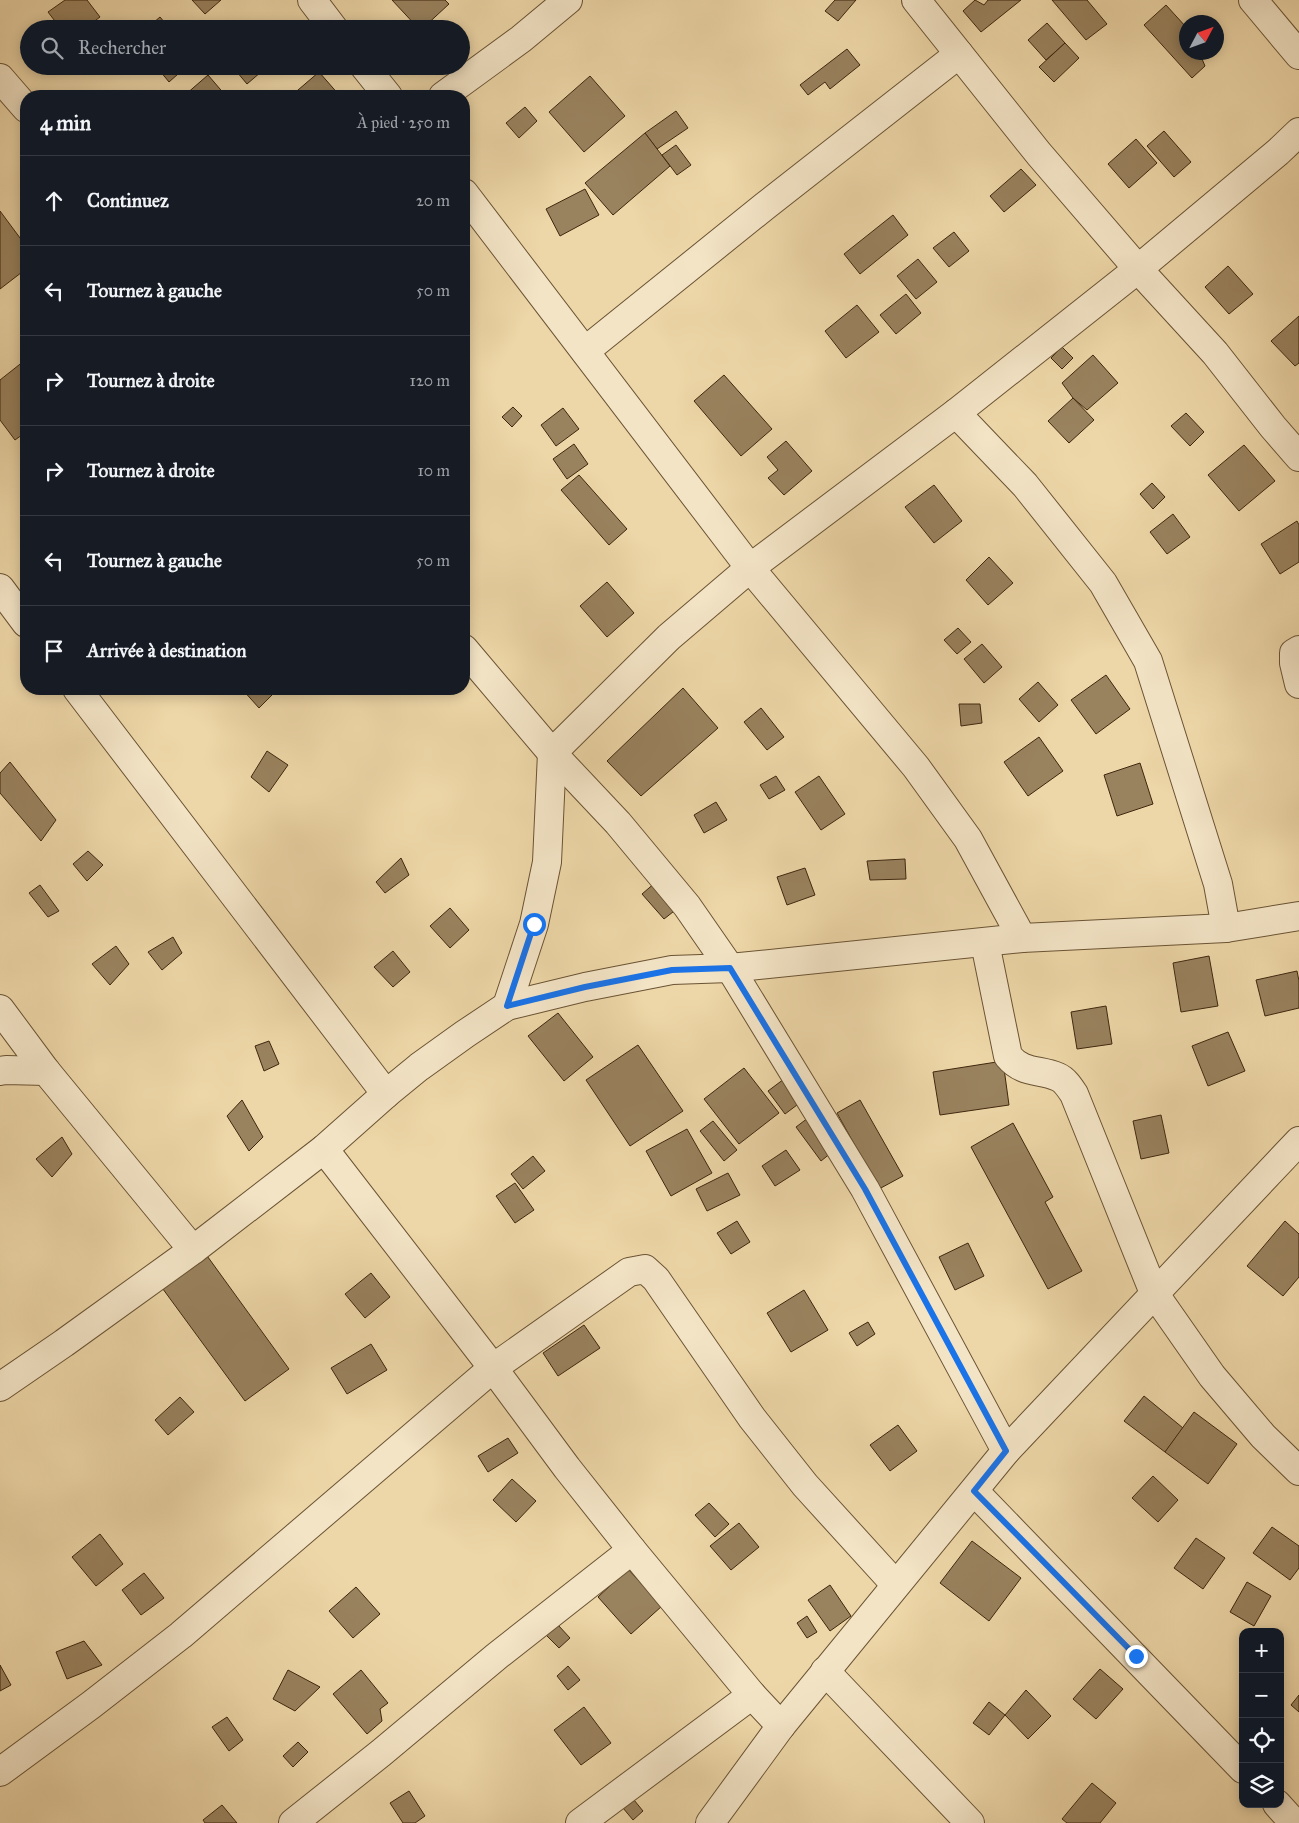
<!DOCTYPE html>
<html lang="fr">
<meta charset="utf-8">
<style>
body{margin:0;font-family:"IM FELL Great Primer",serif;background:#242831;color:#f1f3f6}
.controls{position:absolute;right:15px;bottom:15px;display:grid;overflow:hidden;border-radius:10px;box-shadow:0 2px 12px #0003}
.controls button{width:45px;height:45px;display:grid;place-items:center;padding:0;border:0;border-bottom:1px solid #363941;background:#171b24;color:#f1f3f6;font:25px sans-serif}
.compass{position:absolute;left:1179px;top:15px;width:45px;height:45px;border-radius:50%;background:#171b24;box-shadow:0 2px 12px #0003;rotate:49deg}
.stop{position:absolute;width:15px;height:15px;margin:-11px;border:4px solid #1a73e8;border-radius:50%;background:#fff}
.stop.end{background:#1a73e8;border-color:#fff;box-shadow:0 1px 5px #0008}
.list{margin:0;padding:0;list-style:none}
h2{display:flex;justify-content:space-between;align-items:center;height:65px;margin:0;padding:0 20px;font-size:21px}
h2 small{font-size:16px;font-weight:400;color:#9ea1a6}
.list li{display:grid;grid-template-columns:32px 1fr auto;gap:15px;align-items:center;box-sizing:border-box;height:90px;padding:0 20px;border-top:1px solid #363941}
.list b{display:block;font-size:19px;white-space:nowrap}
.list em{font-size:16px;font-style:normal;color:#9ea1a6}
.icon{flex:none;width:28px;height:28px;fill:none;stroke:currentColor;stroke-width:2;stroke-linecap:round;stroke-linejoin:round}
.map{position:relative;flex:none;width:1299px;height:1823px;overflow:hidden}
.search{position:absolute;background:#171b24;box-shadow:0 2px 12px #0003;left:20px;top:20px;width:450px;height:55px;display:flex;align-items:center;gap:12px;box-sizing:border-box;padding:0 18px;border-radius:28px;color:#9ea1a6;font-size:19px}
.panel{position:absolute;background:#171b24;box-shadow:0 2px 12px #0003;left:20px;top:90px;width:450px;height:605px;border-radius:20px}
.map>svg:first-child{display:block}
</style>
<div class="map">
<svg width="1299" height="1823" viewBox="0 0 1299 1823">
<rect width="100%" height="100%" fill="#edd6a7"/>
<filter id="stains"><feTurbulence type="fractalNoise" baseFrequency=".004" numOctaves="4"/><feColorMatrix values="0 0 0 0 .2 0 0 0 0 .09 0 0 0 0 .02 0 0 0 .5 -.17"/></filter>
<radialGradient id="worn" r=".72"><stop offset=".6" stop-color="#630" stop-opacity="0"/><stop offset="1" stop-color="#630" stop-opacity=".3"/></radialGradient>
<g fill="#99825e" stroke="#3f270e">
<path d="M65,0H87L100,17L84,29H61L48,12Z"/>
<path d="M192,0H221L205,14Z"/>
<path d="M392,0H445L449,4L422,29H419Z"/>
<path d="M835,0H856L838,21L825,11Z"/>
<path d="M975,0L984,5L988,0H1021L981,32L963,11Z"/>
<path d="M1052,0H1087L1107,24L1086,40Z"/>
<path d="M1166,5L1186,27V52H1199L1205,66L1192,78L1144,25Z"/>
<path d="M160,17L170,29H146Z"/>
<path d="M1047,23L1065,43L1046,60L1028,40Z"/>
<path d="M1065,43L1079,58L1054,82L1039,67Z"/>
<path d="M847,49L860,65L830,89L825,82L808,95L800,85Z"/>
<path d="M156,66H187L169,82Z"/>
<path d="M232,66H268L247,84Z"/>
<path d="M319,72L340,96H291Z"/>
<path d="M208,75L226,96H186L185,95Z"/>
<path d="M590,76L625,116L584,152L549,112Z"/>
<path d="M525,107L537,121L519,138L506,123Z"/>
<path d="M676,111L688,128L657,149L645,133Z"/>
<path d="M1164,131L1191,162L1174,177L1147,146Z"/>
<path d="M645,133L670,166L613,215L585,183Z"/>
<path d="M1136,139L1157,163L1129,188L1108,164Z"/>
<path d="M676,145L691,165L677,175L662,155Z"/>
<path d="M1021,169L1036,185L1004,212L990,196Z"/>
<path d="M585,189L599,215L560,236L546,209Z"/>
<path d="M0,211L26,246V269L0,289Z"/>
<path d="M893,215L908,235L860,274L844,254Z"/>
<path d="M954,232L969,251L949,267L933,248Z"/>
<path d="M918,259L937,282L916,299L897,276Z"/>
<path d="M1228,266L1253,294L1229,314L1205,287Z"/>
<path d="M906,294L921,313L896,334L880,315Z"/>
<path d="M857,305L879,332L846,358L825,331Z"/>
<path d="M1299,316V363L1295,366L1271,341Z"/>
<path d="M1062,347L1073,358L1062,369L1051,358Z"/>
<path d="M1093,355L1118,383L1087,410L1073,398L1062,383Z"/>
<path d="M24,361L26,364V432L15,440L0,420V380Z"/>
<path d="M724,375L772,429L741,456L694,401Z"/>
<path d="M1073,398L1094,420L1069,443L1048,421Z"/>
<path d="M513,407L522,416L512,427L502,417Z"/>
<path d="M563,408L579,429L556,446L541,425Z"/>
<path d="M1186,413L1204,432L1190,446L1171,426Z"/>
<path d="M786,441L812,471L784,495L768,478L778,470L767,457Z"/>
<path d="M574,444L588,464L567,479L553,459Z"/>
<path d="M1244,445L1275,481L1239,511L1208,475Z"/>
<path d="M579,475L627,529L609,545L561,490Z"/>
<path d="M1152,483L1165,497L1153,509L1140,494Z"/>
<path d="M934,485L962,521L934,543L905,507Z"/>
<path d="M1173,514L1190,537L1167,554L1150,532Z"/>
<path d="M1297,521L1299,525V562L1280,574L1261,544Z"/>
<path d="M989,557L1013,583L988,605L966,580Z"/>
<path d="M607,582L634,613L607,637L580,606Z"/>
<path d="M958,628L971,642L957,654L944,640Z"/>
<path d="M982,644L1002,667L984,683L964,659Z"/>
<path d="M1106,675L1130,709L1096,734L1071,700Z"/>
<path d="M1038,682L1058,705L1039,722L1019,699Z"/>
<path d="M683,688L718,728L641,796L607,761Z"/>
<path d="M242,689H269L274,693L259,708Z"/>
<path d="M959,704H980L982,723L961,726Z"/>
<path d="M761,708L784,737L767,750L744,722Z"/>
<path d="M1039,737L1063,771L1028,796L1004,762Z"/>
<path d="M267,751L288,765L269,792L251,777Z"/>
<path d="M10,762L56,820L41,841L0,793V773Z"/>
<path d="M1140,763L1153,804L1117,816L1104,775Z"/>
<path d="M776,776L785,790L769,799L760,785Z"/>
<path d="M819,776L845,814L821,830L795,792Z"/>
<path d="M716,802L727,820L704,833L694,815Z"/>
<path d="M88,851L103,865L87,881L73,864Z"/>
<path d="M401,858L409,875L385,893L376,882Z"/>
<path d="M905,859L906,879L870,880L867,861Z"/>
<path d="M805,868L815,895L787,905L777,877Z"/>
<path d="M656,882L678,908L664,919L642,894Z"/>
<path d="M40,885L59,911L48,917L29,893Z"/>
<path d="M450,908L469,930L450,948L430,926Z"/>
<path d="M173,937L182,953L162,970L148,952Z"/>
<path d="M116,946L129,964L110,985L92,964Z"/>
<path d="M393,951L410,972L393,987L374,967Z"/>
<path d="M1209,956L1218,1006L1181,1012L1173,963Z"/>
<path d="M1297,971L1299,981V1008L1265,1016L1256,980Z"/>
<path d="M1106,1006L1112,1044L1077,1049L1071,1012Z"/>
<path d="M558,1013L593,1057L564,1081L528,1036Z"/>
<path d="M1228,1032L1245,1071L1208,1086L1192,1046Z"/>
<path d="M269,1041L279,1064L264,1071L255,1046Z"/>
<path d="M638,1045L683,1111L630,1146L586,1080Z"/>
<path d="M1003,1061L1009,1105L940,1115L933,1072Z"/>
<path d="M744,1068L779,1113L739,1144L704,1099Z"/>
<path d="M784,1079L801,1102L785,1114L768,1091Z"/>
<path d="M242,1100L263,1137L249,1151L227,1116Z"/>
<path d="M860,1100L903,1176L879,1189L837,1113Z"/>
<path d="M812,1115L837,1148L821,1161L796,1127Z"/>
<path d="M1161,1115L1169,1153L1141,1159L1133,1121Z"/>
<path d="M713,1121L737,1150L724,1161L700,1131Z"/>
<path d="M1013,1123L1053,1197L1045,1202L1082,1271L1048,1289L971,1147Z"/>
<path d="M687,1129L712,1173L671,1196L646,1151Z"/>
<path d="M62,1137L72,1154L52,1177L36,1159Z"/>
<path d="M786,1150L800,1170L775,1186L762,1166Z"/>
<path d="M533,1156L545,1171L523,1189L511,1174Z"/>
<path d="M728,1173L740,1195L707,1211L696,1189Z"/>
<path d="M515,1183L534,1210L515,1223L496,1196Z"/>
<path d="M737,1221L750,1242L731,1254L717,1233Z"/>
<path d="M1285,1221L1299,1234V1277L1283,1296L1247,1266Z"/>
<path d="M968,1243L984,1276L955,1290L939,1257Z"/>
<path d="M205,1253L289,1369L245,1401L160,1285Z"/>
<path d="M371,1273L390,1297L365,1318L345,1294Z"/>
<path d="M804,1290L828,1330L791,1352L767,1313Z"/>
<path d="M868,1322L875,1334L857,1346L849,1333Z"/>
<path d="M584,1325L600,1348L558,1376L543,1353Z"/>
<path d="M371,1344L387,1370L347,1394L331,1368Z"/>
<path d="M1144,1396L1183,1428L1165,1452L1124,1421Z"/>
<path d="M180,1397L194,1412L168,1435L155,1420Z"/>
<path d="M1194,1412L1237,1444L1208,1484L1165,1452Z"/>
<path d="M898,1425L917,1451L890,1471L870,1445Z"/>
<path d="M508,1438L518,1453L488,1472L478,1456Z"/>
<path d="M1153,1476L1178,1500L1158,1522L1132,1498Z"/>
<path d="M512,1479L536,1501L516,1522L493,1500Z"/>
<path d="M709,1503L729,1524L715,1537L695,1515Z"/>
<path d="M739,1523L759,1547L731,1570L710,1546Z"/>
<path d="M1272,1527L1299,1546V1568L1290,1580L1253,1553Z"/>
<path d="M100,1534L123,1564L96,1586L72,1557Z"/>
<path d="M1196,1538L1225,1558L1203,1589L1174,1568Z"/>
<path d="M972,1541L1021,1578L989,1621L940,1583Z"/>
<path d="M628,1569L662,1606L631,1634L598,1597Z"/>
<path d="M144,1573L164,1598L141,1615L122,1590Z"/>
<path d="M1247,1582L1271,1596L1254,1626L1230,1612Z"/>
<path d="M830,1585L851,1616L830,1631L808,1600Z"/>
<path d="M356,1587L380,1614L353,1638L329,1611Z"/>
<path d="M807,1616L817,1632L807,1638L797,1623Z"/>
<path d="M558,1625L570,1638L559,1648L546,1635Z"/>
<path d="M84,1641L102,1665L67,1679L56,1652Z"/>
<path d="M0,1665L11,1685L0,1691Z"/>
<path d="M568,1666L580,1680L568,1690L557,1676Z"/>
<path d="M1100,1669L1123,1689L1096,1719L1073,1699Z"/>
<path d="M288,1670L320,1687L295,1711L273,1699Z"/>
<path d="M361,1670L388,1703L380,1709L382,1721L367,1734L333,1694Z"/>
<path d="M1026,1690L1051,1716L1028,1739L1005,1715Z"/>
<path d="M1299,1695V1712L1291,1705Z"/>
<path d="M989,1702L1005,1715L989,1735L973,1723Z"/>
<path d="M584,1707L611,1743L581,1765L554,1730Z"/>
<path d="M227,1717L243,1740L229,1751L212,1727Z"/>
<path d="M298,1742L308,1752L293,1767L283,1756Z"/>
<path d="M1092,1783L1116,1803L1100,1823H1067L1062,1819Z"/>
<path d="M409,1791L425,1816L415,1823H403L390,1803Z"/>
<path d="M634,1800L643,1811L633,1820L623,1808Z"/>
<path d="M222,1805L237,1823H205L203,1820Z"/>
</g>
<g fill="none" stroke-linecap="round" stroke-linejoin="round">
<g stroke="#6a5334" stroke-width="30">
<g id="minor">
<path d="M312,0L334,29"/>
<path d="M916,0L1039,154L1138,269L1215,353L1273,427L1299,457"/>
<path d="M1253,0L1299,55"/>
<path d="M364,66L388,96"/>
<path d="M0,78L26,108"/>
<path d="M443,96L521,39L568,0"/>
<path d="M464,193L750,568L916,767L968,839L1022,938"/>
<path d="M585,351L765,206L959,54"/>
<path d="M956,413L1025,485L1103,583L1148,661L1218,884L1226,928"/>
<path d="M0,588L26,623"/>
<path d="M464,649L552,753L618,823L687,906L730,968L865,1189L1006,1451"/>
<path d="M1299,650L1294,653V663L1299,684"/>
<path d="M77,689L386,1094"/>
<path d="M985,943L1008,1056C1023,1074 1039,1069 1058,1077C1065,1080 1070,1088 1074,1094L1154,1293L1212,1376L1263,1436L1299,1471"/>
<path d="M507,1006L534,924L547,862L552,753L669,637L750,568L956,413L1138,269L1278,152L1299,132"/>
<path d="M0,1009L46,1071L193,1250"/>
<path d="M0,1071L6,1070L46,1071"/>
<path d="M324,1149L493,1368L567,1468L632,1550L752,1695L781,1726"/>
<path d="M0,1387L64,1343L193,1250L324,1149L386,1094L419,1067L465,1034L507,1006L585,987L672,970L730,968L1022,938L1226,928L1299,916"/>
<path d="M974,1491L1243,1769"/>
<path d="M825,1671L970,1823"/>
<path d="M0,1772L91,1705L181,1635L493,1368L629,1272L645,1269L656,1279L752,1418L805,1485L895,1584"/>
<path d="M1277,1804L1294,1823"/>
<path d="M293,1823L381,1753L497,1656L632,1550"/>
<path d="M580,1823L752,1695"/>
<path d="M710,1823L781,1726L1006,1451L1299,1141"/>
</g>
</g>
<use href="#minor" stroke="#f3e4c6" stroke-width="28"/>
</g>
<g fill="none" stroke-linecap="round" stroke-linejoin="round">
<path stroke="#1a73e8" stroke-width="6" d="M534,924L507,1006L585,987L672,970L730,968L865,1189L1006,1451L974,1491L1136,1656"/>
</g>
<rect width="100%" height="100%" filter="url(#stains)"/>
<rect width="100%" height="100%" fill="url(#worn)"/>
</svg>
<div class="controls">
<button>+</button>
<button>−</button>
<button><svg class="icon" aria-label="locate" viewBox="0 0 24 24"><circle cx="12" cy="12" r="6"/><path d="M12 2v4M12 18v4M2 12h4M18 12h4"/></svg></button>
<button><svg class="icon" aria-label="layers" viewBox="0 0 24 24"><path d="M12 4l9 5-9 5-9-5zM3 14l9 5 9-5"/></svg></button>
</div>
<svg class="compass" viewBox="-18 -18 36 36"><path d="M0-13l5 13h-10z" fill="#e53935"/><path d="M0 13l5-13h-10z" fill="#9ea1a6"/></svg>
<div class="stop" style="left:534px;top:924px"></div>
<div class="stop end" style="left:1136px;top:1656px"></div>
<div class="search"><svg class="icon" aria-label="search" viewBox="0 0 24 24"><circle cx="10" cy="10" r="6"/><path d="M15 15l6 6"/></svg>Rechercher</div>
<section class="panel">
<h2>4 min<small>À pied · 250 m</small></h2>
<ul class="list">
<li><svg class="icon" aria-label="ahead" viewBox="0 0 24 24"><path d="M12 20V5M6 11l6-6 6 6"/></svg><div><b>Continuez</b></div><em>20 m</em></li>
<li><svg class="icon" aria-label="left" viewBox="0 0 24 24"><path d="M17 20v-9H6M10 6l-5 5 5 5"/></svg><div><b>Tournez à gauche</b></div><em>50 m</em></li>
<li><svg class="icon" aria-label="right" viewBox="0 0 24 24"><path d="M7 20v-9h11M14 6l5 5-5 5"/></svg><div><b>Tournez à droite</b></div><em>120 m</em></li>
<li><svg class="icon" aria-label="right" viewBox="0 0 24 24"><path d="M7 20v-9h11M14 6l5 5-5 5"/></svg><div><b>Tournez à droite</b></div><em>10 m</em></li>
<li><svg class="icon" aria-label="left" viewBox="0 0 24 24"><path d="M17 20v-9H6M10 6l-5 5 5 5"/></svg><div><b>Tournez à gauche</b></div><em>50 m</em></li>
<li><svg class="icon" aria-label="arrive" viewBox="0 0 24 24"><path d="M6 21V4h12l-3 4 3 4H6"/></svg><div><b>Arrivée à destination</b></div></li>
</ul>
</section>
</div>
